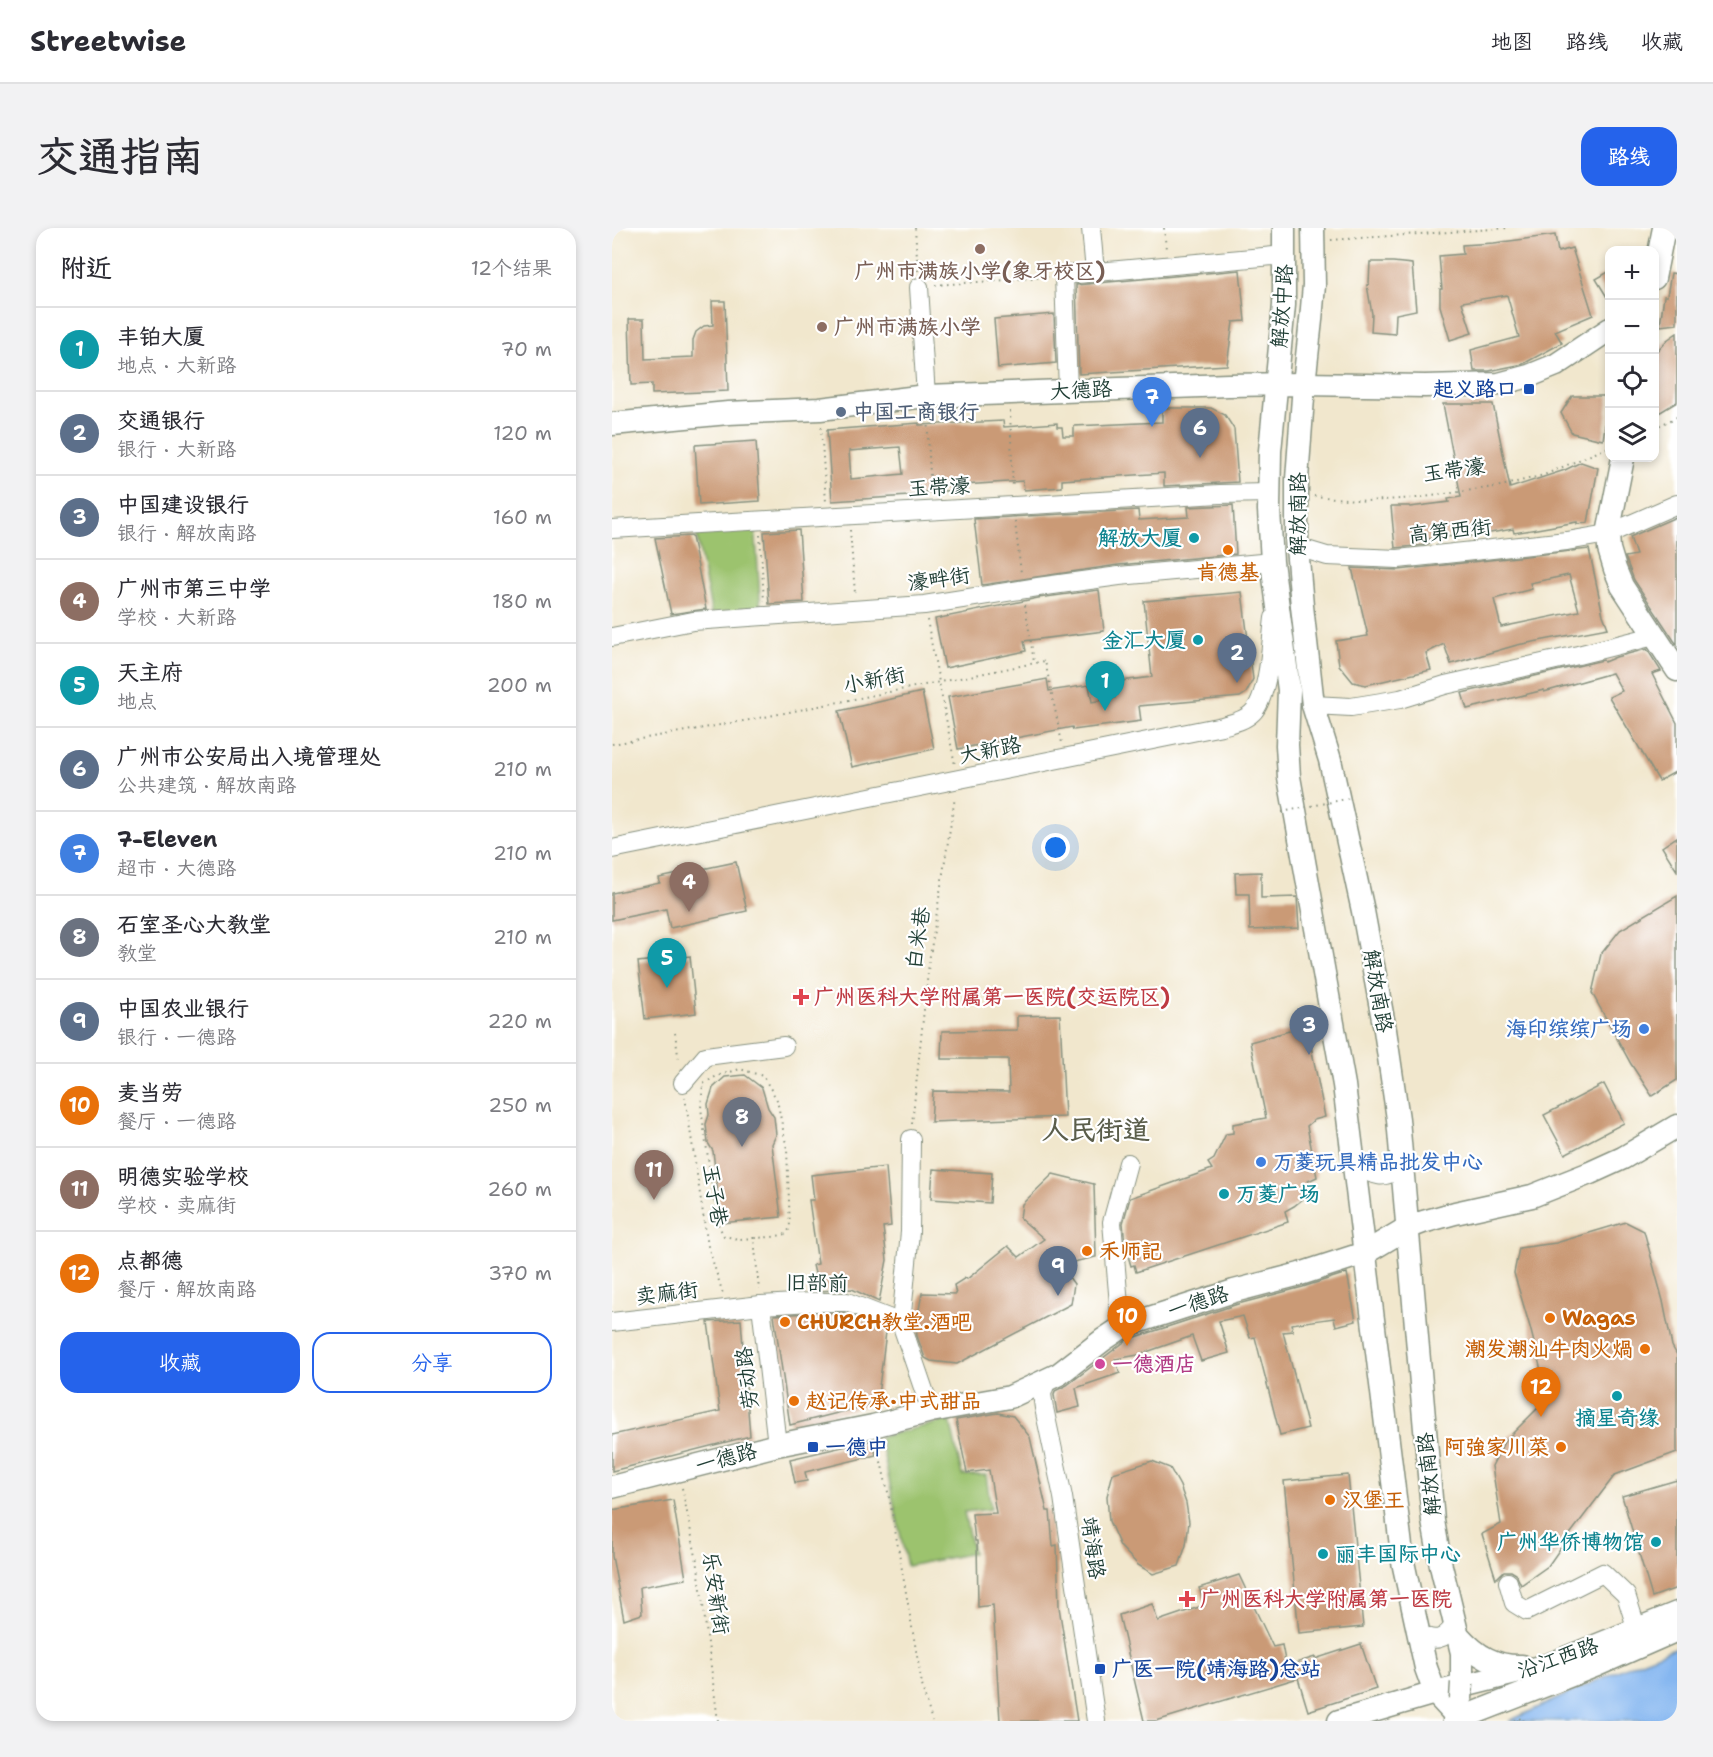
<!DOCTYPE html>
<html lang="zh">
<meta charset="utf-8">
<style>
body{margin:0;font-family:"Shantell Sans","LXGW WenKai TC",sans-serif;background:#f2f2f3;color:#2b2b33}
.controls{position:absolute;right:18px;top:18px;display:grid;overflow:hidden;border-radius:12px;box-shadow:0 3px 9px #0003}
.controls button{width:54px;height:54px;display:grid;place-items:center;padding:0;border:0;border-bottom:2px solid #e1e1e2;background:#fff;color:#2b2b33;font:30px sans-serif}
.you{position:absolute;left:444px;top:620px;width:21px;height:21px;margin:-15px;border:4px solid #fff;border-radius:50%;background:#1a73e8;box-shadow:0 0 0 9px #1a73e833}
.badge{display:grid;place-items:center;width:39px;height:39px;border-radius:50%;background:#2563eb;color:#fff;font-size:20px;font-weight:700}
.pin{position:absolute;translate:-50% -50px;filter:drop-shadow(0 2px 3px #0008)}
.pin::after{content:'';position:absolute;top:32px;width:21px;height:18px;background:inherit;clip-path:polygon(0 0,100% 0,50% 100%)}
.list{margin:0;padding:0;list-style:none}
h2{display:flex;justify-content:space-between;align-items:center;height:78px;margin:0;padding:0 24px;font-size:26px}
h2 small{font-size:20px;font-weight:400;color:#7c7c81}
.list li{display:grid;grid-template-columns:39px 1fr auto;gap:18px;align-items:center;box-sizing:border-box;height:84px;padding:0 24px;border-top:2px solid #e1e1e2}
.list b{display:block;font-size:22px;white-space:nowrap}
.list p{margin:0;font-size:20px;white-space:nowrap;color:#7c7c81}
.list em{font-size:20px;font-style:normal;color:#7c7c81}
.actions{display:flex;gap:12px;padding:18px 24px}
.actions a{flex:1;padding:14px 0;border:2px solid #2563eb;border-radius:18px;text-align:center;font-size:21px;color:#2563eb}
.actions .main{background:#2563eb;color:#fff}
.icon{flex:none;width:33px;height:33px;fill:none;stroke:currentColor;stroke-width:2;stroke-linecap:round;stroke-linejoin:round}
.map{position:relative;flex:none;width:1065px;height:1493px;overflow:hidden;border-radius:18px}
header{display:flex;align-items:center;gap:36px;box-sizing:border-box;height:84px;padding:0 30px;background:#fff;border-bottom:2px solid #e1e1e2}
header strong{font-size:28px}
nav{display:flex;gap:33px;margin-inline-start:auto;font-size:21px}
.intro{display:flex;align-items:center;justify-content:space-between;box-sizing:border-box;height:144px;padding:0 36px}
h1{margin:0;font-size:42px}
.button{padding:15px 27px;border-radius:18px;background:#2563eb;color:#fff;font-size:21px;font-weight:700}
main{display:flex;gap:36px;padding:0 36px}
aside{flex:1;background:#fff;border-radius:18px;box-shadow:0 3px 9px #0003}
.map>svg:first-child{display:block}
</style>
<header>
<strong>Streetwise</strong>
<nav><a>地图</a><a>路线</a><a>收藏</a></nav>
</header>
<div class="intro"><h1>交通指南</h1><a class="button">路线</a></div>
<main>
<aside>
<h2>附近<small>12个结果</small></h2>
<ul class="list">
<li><span class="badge" style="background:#0f9aa8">1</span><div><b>丰铂大厦</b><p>地点 · 大新路</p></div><em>70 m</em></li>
<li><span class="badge" style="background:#5c6f8a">2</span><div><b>交通银行</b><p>银行 · 大新路</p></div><em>120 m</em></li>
<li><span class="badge" style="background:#5c6f8a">3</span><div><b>中国建设银行</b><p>银行 · 解放南路</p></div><em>160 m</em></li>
<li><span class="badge" style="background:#8d6e63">4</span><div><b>广州市第三中学</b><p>学校 · 大新路</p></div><em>180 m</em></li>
<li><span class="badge" style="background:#0f9aa8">5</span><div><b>天主府</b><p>地点</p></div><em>200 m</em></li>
<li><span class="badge" style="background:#5c6f8a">6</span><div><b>广州市公安局出入境管理处</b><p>公共建筑 · 解放南路</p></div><em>210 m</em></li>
<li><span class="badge" style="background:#3f7fe0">7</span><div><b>7-Eleven</b><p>超市 · 大德路</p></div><em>210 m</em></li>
<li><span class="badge" style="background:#6b7280">8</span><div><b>石室圣心大教堂</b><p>教堂</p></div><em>210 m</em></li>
<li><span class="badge" style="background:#5c6f8a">9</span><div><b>中国农业银行</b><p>银行 · 一德路</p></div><em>220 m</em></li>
<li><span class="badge" style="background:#e8710a">10</span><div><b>麦当劳</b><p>餐厅 · 一德路</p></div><em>250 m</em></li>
<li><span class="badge" style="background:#8d6e63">11</span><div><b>明德实验学校</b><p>学校 · 卖麻街</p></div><em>260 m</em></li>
<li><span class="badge" style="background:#e8710a">12</span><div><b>点都德</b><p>餐厅 · 解放南路</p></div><em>370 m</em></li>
</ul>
<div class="actions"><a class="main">收藏</a><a>分享</a></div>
</aside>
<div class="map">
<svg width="1065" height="1493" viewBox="0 0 1065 1493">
<rect width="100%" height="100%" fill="#fff"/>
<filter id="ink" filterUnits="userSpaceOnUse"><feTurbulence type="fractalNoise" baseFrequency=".0167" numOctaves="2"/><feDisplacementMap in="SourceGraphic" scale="12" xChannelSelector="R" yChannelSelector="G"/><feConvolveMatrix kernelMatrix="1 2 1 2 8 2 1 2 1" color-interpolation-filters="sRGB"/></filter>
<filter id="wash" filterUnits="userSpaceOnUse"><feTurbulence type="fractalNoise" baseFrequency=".008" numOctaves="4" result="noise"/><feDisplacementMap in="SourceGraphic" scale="24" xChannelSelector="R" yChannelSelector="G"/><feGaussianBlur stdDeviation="1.35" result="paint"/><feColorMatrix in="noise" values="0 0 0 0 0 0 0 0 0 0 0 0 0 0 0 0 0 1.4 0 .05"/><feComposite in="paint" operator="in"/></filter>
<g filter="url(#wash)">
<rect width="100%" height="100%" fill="#f1e7cd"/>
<g fill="#9cc36e" stroke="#5e8051" stroke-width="1.5">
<path d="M143,296L149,385L100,388L83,300Z"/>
<path d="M338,1192L350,1247H374L379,1281L352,1284L361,1325L295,1338L268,1209Z"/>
</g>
<path fill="#84b6f0" stroke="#527a92" stroke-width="1.5" d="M1065,1419V1493H897L1021,1436Z"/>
<g id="blocks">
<g fill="#ca9a76" fill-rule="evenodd">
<path d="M943,7L946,24L960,20L981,87L943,103L950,115L911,136L877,143H862L859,122L907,109L895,67L850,74L860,105L838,112L828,78V61H830L827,28L851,26L850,17L882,15Z"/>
<path d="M758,34H781L800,36L804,82L784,86L783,106L759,104L760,86L755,57L757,56Z"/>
<path d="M628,42L633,93L621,94L615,137L467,146L464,57Z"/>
<path d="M998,43V74L984,51Z"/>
<path d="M1059,45L1065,46V96L1048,98L1052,68H1055Z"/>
<path d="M100,73H113L116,163L40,166V156L19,157L17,91H32L33,131L81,129V112L84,104L92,98L101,97Z"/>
<path d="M442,86L444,135L386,140L382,91Z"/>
<path d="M1065,105V174L1042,188V126L1055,112Z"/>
<path d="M960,168H997L991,212L960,205L949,185Z"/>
<path d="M831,176H881L898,260L953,242L969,234L986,240L976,295L965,296V294L902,305L901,301L843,311V308L816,311L818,315L814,317L783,320L779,278H797L798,279L837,274L836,271L849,269Z"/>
<path d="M550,180H599L613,187L622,201L626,254L552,258V245L450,252V259L412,262L411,253L351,257V262L312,264V267L220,273L215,202L307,195V197L391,193L392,199L445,195V199H450L451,208H462V198L550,194ZM288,219L291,246L239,251L237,223Z"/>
<path d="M144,213L148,273L87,277L83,217Z"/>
<path d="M621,277L624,326L506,337L370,357L362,291L526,282L527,292L577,289L576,279Z"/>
<path d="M1064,289L1065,293V417L1022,352L1013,329L1024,327L1018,309Z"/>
<path d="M187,302L192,374L157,376L152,304Z"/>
<path d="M80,308L94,381L59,386L43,310Z"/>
<path d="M977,321L991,387L996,400L905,417L839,436L832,416L814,425L819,442L754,457L741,454L727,437L724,413L756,408L740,340L787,342ZM957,347L967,383L889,399L882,371L920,361L918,355Z"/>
<path d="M487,362L492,403L412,413L414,423L333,440L323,391L426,370Z"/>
<path d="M630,364L641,451L634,465L628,469L527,478L529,493L461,502L460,499L346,521L336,469L435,451L437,463L477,457L480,474L503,470L501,454L540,449L532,373Z"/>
<path d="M1035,421L1049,443L1040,446L1065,495V543L1047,553L997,469L1010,463L1000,445L932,464V462L855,481L850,465L991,432L992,434L1004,429Z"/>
<path d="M310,464L322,521L240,539L227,483Z"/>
<path d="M1065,609V643L1050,619Z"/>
<path d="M124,634L135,683L58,700L54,681L0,692V665L48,655L47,650Z"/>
<path d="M649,644V670L685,669L687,700L638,702L637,666H624L623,645Z"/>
<path d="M1065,668V852L1040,868L1019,836L980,765L989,726L1008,702Z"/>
<path d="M78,728L84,785L33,791L26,734Z"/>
<path d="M448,787L453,889L319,894L321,863L397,864L396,831H329L330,803L405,802V788Z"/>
<path d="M695,798L713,889L702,892L695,898L705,949L696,953L692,970L682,978L673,983L676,994L524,1044L522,1037L519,1038L513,1017L511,995L518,970L600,941L596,935L602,931L614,906L621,905V896L654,890L638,814Z"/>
<path d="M133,847L150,860L156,880L162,889L164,907L160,916L169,989L109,995L101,923L96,915L94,896L97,887L96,876L101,860L113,849Z"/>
<path d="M992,856L1012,895L953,926L932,887Z"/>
<path d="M274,939L279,998L271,999L275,1032L267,1074L240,1061L207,1063L201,1037L206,1036L197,972H202L199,947Z"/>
<path d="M321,941L380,945L378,975L319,971Z"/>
<path d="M441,946L482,956L484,1029L448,1037L462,1056L459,1076L345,1136L319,1133L313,1130L305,1108L304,1098L310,1065L344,1066L342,1057L353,1050L355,1051L396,1018L407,1029L432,1011L408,990L410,976Z"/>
<path d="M1014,994L1032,1003L1051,1073L1060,1118L1065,1127V1224L1003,1247L959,1305L936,1338L909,1357L904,1346L899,1343H892L884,1351L870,1306L889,1296L880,1238L892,1214L936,1170L918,1099L902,1045L907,1020L944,1015Z"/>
<path d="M735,1045L744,1093L724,1098L722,1090L679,1096L681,1103L671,1104L696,1200L668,1207L643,1109L638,1110L631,1088L607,1093L617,1125L589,1133L580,1108L526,1127L503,1131L508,1145L464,1160L468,1179L445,1185L442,1167L443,1163L455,1157L515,1112L626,1076L691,1059Z"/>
<path d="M200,1085H233L255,1094L274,1104L265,1175L178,1197L162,1087Z"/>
<path d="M129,1092L138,1208L0,1243V1207L108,1183L96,1094Z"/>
<path d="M386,1185L401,1188L418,1209L435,1283H438L441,1318L445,1317L447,1379L465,1493H388L381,1377L366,1379L365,1313H363L360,1286L384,1285L377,1242L355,1245L344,1192Z"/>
<path d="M261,1212L264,1227L193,1244L195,1253L183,1255L178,1231Z"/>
<path d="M540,1233L558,1240L568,1258L574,1275L577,1294L574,1317L567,1338L541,1346L526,1337L508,1318L497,1293L495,1268L501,1245Z"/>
<path d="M736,1247L751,1399L687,1405L672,1253Z"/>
<path d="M1065,1252V1360L1040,1369L1010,1268Z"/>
<path d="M61,1272L74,1351L28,1359L30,1386L12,1392L0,1328V1282Z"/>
<path d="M627,1347L661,1419L670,1417L674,1438L703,1429V1431L749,1416L764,1461L696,1483L686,1450L544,1493H532L507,1387L540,1376L546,1393L593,1377L587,1360Z"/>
</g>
</g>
</g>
<g filter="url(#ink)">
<use href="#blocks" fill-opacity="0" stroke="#889280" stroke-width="1.5"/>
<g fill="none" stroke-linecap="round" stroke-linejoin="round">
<g stroke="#889280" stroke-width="20">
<g id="minor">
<path d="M479,0L483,44"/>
<path d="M307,59L314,168"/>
<path d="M456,163L452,47L673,27"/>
<path d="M0,301L608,266L657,265"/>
<path d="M685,319L715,328L786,331L955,313L996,306L1065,276"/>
<path d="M0,409L81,393L312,377L426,359L507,348L660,334"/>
<path d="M701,477L739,479L788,471L833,457L966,427L1042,408"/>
<path d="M0,621L610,498C620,495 632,493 640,485C657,469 659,414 662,390"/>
<path d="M71,855L94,828L172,818"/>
<path d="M299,911L298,1004L289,1095L319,1183"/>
<path d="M741,932C756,948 779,957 790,931"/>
<path d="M149,1077L165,1217"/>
<path d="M0,1094L149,1077L200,1074H235L289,1095"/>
<path d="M509,1100L500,994L516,935"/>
<path d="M434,1154L430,1166L432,1180L451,1269L484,1493"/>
<path d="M896,1354L902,1375L915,1383L991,1345L1014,1367L1025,1402"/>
<path d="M805,1404C822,1415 832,1413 843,1396"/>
</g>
</g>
<g stroke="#889280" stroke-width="25">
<g id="major">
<path d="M672,0V77L658,223L657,282L660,334L677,462L675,517L677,549L732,857L791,1334L814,1440L823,1465L847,1491"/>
<path d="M701,0L702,57L699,92L692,156L685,251V319L690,378L701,477L718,532L751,683L773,802L786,891L821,1293L829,1338L850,1425V1455"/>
<path d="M1042,50L1052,0"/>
<path d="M0,196L116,185L208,181L314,168L616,157L692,156L813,158L887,156L917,148L944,137L998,101"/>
<path d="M1011,230L996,306L997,321L1003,341L1010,358L1065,442"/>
<path d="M0,1259L165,1217L261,1198L319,1183L398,1169L447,1146L491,1112L509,1100L525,1094L622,1063L688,1046L753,1025L795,1000L811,994L843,985L920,968L978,945L1011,930L1065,898"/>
<path d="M847,1408C865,1428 883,1439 910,1438"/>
<path d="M727,1493L823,1465L936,1437L1065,1385"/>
<path d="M842,1493L985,1437L1065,1402"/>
</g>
</g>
<g stroke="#889280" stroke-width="2" stroke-dasharray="1.5 4.5" stroke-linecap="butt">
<path d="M303,0L306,43"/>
<path d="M552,0L554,21"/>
<path d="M719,12L896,0"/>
<path d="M323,57L437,49"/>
<path d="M398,183L401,261"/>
<path d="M315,186L319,267"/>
<path d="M209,199L214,274"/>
<path d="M1042,200L1065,189"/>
<path d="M702,268L755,273L805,270L889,258L932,247L997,219"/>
<path d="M403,294L409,345"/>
<path d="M238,302L243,365"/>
<path d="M148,307L152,373"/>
<path d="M413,377L422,434"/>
<path d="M315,392L343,537"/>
<path d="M0,516L137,492L433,433L450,515"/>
<path d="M63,805L67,834"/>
<path d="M73,869L96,1018L111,1066"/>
<path d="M300,896L317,734L343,569"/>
<path d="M142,1010L127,1011L112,1008L105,994L89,880L91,856L105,848L128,841L151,848L165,872L175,921L178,1000L174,1006L160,1009L142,1010L147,1062"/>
<path d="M265,1216L278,1273L311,1462L320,1493"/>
<path d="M70,1260L86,1338L106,1493"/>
<path d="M905,1493L907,1492L912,1493"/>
</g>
<use href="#minor" stroke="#fff" stroke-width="18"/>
<use href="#major" stroke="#fff" stroke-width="22"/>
<g stroke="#889280" stroke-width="25" stroke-linecap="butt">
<path id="major-bridge" d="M849,1471L850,1455"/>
</g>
<g stroke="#889280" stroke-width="2" stroke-dasharray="1.5 4.5" stroke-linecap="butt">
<path d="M670,584L739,570"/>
<path d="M902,1493L907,1490L911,1493"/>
</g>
<use href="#major-bridge" stroke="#fff" stroke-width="22"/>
</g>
</g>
<g fill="#8d6e63" stroke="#fff" stroke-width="2">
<circle cx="368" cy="21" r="6"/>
<circle cx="210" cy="99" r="6"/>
</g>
<g fill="#1a4fb4" stroke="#fff" stroke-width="2">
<rect x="911" y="155" width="12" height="12" rx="3"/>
<rect x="195" y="1213" width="12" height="12" rx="3"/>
<rect x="482" y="1435" width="12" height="12" rx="3"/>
</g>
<circle fill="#5c6f8a" stroke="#fff" stroke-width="2" cx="229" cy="184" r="6"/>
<g fill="#0f9aa8" stroke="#fff" stroke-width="2">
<circle cx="582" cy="310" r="6"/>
<circle cx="586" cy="412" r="6"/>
<circle cx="612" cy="966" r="6"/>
<circle cx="1005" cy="1168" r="6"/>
<circle cx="1044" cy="1314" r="6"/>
<circle cx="711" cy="1326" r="6"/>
</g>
<g fill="#e8710a" stroke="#fff" stroke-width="2">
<circle cx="616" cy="322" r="6"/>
<circle cx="475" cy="1023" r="6"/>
<circle cx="938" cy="1090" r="6"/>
<circle cx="173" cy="1094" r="6"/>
<circle cx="1033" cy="1121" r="6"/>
<circle cx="182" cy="1173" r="6"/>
<circle cx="949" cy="1219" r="6"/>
<circle cx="718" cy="1272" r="6"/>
</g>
<g fill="#e0444e" stroke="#fff" stroke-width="2">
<path d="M186 760h6v6h6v6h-6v6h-6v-6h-6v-6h6z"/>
<path d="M572 1362h6v6h6v6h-6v6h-6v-6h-6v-6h6z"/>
</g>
<g fill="#3f7fe0" stroke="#fff" stroke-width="2">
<circle cx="1032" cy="801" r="6"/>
<circle cx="649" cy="934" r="6"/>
</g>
<circle fill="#d1479c" stroke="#fff" stroke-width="2" cx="488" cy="1136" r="6"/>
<g text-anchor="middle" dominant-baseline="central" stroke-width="4.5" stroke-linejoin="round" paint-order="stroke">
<g font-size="21" font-weight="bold" fill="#785e54" stroke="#fff">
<text x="368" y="43">广州市满族小学(象牙校区)</text>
<text x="222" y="99" text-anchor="start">广州市满族小学</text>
</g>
<g font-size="21" fill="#1f3d34" stroke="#fff">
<text transform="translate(670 78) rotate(-86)">解放中路</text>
<text transform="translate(469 162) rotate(-3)">大德路</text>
<text transform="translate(842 242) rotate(-8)">玉带濠</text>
<text transform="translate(327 259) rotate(-3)">玉带濠</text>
<text transform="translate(686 286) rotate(-90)">解放南路</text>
<text transform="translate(838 303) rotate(-6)">高第西街</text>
<text transform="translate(327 351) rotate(-8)">濠畔街</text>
<text transform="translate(262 452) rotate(-11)">小新街</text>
<text transform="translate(378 522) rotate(-11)">大新路</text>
<text transform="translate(306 710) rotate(-82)">白米巷</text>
<text transform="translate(766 763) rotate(80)">解放南路</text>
<text transform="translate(103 967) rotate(81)">玉子巷</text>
<text transform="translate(205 1055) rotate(1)">旧部前</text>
<text transform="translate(55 1065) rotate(-7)">卖麻街</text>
<text transform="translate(586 1074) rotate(-18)">一德路</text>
<text transform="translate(135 1150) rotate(-97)">劳动路</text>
<text transform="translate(114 1230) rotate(-15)">一德路</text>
<text transform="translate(817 1246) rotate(-96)">解放南路</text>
<text transform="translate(481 1320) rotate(82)">靖海路</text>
<text transform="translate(104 1365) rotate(82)">乐安新街</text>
<text transform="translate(946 1430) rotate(-19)">沿江西路</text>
</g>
<g font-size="21" font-weight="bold" fill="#164399" stroke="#fff" text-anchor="start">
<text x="905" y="161" text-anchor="end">起义路口</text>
<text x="213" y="1219">一德中</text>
<text x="500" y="1441">广医一院(靖海路)总站</text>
</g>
<g font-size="21" font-weight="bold" fill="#4e5e75" stroke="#fff" text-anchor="start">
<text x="241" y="184">中国工商银行</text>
</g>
<g font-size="21" font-weight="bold" fill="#0d838f" stroke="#fff" text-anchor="end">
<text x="570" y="310">解放大厦</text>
<text x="574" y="412">金汇大厦</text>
<text x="624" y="966" text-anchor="start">万菱广场</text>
<text x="1005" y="1190" text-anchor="middle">摘星奇缘</text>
<text x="1032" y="1314">广州华侨博物馆</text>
<text x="723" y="1326" text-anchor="start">丽丰国际中心</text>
</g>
<g font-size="21" font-weight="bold" fill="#c56008" stroke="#fff" text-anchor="start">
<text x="616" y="344" text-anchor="middle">肯德基</text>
<text x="487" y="1023">禾师記</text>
<text x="950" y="1090">Wagas</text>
<text x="185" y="1094">CHURCH教堂.酒吧</text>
<text x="1021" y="1121" text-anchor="end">潮发潮汕牛肉火煱</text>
<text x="194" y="1173">赵记传承·中式甜品</text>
<text x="937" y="1219" text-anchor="end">阿強家川菜</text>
<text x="730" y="1272">汉堡王</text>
</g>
<g font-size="21" font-weight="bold" fill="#be3a42" stroke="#fff" text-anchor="start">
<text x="202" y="769">广州医科大学附属第一医院(交运院区)</text>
<text x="588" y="1371">广州医科大学附属第一医院</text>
</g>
<g font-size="21" font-weight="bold" fill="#366cbe" stroke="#fff" text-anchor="end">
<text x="1020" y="801">海印缤缤广场</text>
<text x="661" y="934" text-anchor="start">万菱玩具精品批发中心</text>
</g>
<g font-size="21" font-weight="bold" fill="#b23c85" stroke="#fff" text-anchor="start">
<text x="500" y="1136">一德酒店</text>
</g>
<g font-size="27" font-weight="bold" fill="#5b5e4b" stroke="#fff">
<text x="484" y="901">人民街道</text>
</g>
</g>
</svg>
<div class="controls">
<button>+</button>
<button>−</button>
<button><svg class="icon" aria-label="locate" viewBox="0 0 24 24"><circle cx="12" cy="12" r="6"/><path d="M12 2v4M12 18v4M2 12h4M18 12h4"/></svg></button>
<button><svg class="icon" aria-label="layers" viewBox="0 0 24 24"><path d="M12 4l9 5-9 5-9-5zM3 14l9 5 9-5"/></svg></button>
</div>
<div class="you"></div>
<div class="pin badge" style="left:493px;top:483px;background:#0f9aa8">1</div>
<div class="pin badge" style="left:625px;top:455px;background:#5c6f8a">2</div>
<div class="pin badge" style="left:697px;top:827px;background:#5c6f8a">3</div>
<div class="pin badge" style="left:77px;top:684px;background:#8d6e63">4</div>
<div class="pin badge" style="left:55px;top:760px;background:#0f9aa8">5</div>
<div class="pin badge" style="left:588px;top:230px;background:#5c6f8a">6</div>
<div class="pin badge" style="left:540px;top:199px;background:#3f7fe0">7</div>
<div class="pin badge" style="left:130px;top:919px;background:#6b7280">8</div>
<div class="pin badge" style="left:446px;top:1068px;background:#5c6f8a">9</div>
<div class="pin badge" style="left:515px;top:1118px;background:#e8710a">10</div>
<div class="pin badge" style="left:42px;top:972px;background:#8d6e63">11</div>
<div class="pin badge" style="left:929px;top:1189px;background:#e8710a">12</div>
</div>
</main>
